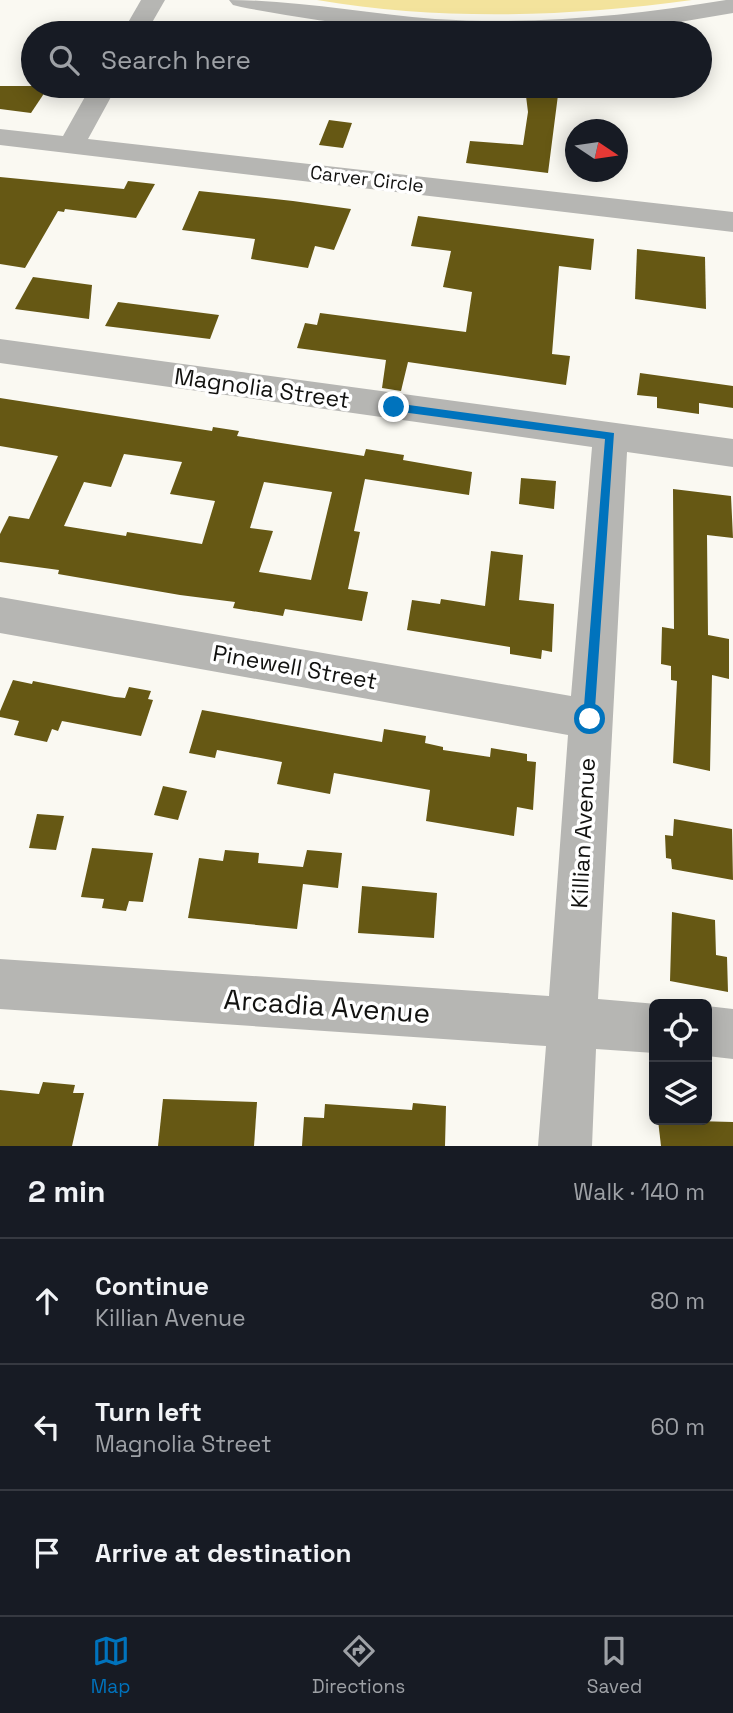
<!DOCTYPE html>
<meta charset="utf-8">
<style>
body{margin:0;font-family:"Space Grotesk",sans-serif;background:#242831;color:#f1f3f6}
.controls{position:absolute;right:21px;bottom:21px;display:grid;overflow:hidden;border-radius:10px;box-shadow:0 4px 18px #0003}
.controls button{width:63px;height:63px;display:grid;place-items:center;padding:0;border:0;border-bottom:2px solid #363941;background:#171b24;color:#f1f3f6;font:35px sans-serif}
.compass{position:absolute;left:565px;top:119px;width:63px;height:63px;border-radius:50%;background:#171b24;box-shadow:0 4px 18px #0003;rotate:103deg}
.stop{position:absolute;width:21px;height:21px;margin:-16px;border:5px solid #0073bd;border-radius:50%;background:#fff}
.stop.end{background:#0073bd;border-color:#fff;box-shadow:0 2px 7px #0008}
.list{margin:0;padding:0;list-style:none}
h2{display:flex;justify-content:space-between;align-items:center;height:91px;margin:0;padding:0 28px;font-size:30px}
h2 small{font-size:23px;font-weight:400;color:#9ea1a6}
.list li{display:grid;grid-template-columns:46px 1fr auto;gap:21px;align-items:center;box-sizing:border-box;height:126px;padding:0 28px;border-top:2px solid #363941}
.list b{display:block;font-size:26px;white-space:nowrap}
.list p{margin:0;font-size:23px;white-space:nowrap;color:#9ea1a6}
.list em{font-size:23px;font-style:normal;color:#9ea1a6}
.icon{flex:none;width:38px;height:38px;fill:none;stroke:currentColor;stroke-width:2;stroke-linecap:round;stroke-linejoin:round}
.map{position:relative;flex:none;width:733px;height:1146px;overflow:hidden}
.search{position:absolute;background:#171b24;box-shadow:0 4px 18px #0003;left:21px;right:21px;top:21px;height:77px;display:flex;align-items:center;gap:18px;box-sizing:border-box;padding:0 24px;border-radius:38px;color:#9ea1a6;font-size:26px}
.sheet{height:469px;background:#171b24}
nav{display:flex;justify-content:space-around;align-items:center;box-sizing:border-box;height:98px;border-top:2px solid #363941;background:#171b24;font-size:19px;color:#9ea1a6}
nav a{display:grid;justify-items:center;gap:4px}
nav .on{color:#0073bd}
.map>svg:first-child{display:block}
</style>
<div class="map">
<svg width="733" height="1146" viewBox="0 0 733 1146">
<rect width="100%" height="100%" fill="#faf9f2"/>
<path fill="#f3e39c" d="M317,0H692C567,17 442,21 317,0Z"/>
<g fill="#665814" fill-rule="evenodd">
<path d="M0,86H49L31,113L0,109Z"/>
<path d="M558,95L548,173L466,163L470,141L523,145L528,112L526,96Z"/>
<path d="M329,120L352,123L343,148L319,145Z"/>
<path d="M0,177L124,189L128,181L155,184L136,218L65,209L64,212L58,211L25,268L0,264Z"/>
<path d="M199,191L293,201L351,209L334,250L315,246L308,268L251,259L255,239L182,230Z"/>
<path d="M418,216L594,239L591,270L559,266L552,354L570,356L566,385L408,362L401,391L382,388L386,360L297,348L305,323L317,325L320,313L466,332L472,292L443,287L451,251L411,246Z"/>
<path d="M637,249L705,257L706,309L635,299Z"/>
<path d="M33,277L92,285L89,319L15,309Z"/>
<path d="M118,302L219,315L210,339L105,326Z"/>
<path d="M640,373L733,386V408L699,403V414L657,408V397L637,395Z"/>
<path d="M0,398L212,431L213,427L239,431L237,436L364,456L366,449L404,455L403,460L472,472L469,495L365,479L354,531L360,532L348,589L368,592L362,621L285,609L283,616L233,608L235,602L180,595L58,574L59,570L0,562V534L9,516L29,519L58,456L0,446ZM124,454L182,462L170,494L215,501L202,544L127,532L126,536L64,526L84,482L111,487ZM264,482L332,492L311,580L259,572L273,531L250,528Z"/>
<path d="M521,478L556,481L554,509L519,504Z"/>
<path d="M673,489L731,496L733,538L707,535L708,635L729,639V679L712,675L710,771L673,763L677,681L671,680V666L661,664L662,627L674,629Z"/>
<path d="M491,551L523,555L519,600L554,604L552,652L542,650L541,659L510,654V647L407,630L412,600L440,604L441,599L485,606Z"/>
<path d="M13,680L32,684L33,681L115,697L125,698L129,687L151,691L148,699L153,700L141,736L62,721L58,731L52,729L47,742L14,735L19,721L0,717V711Z"/>
<path d="M202,710L382,742L384,729L426,736L425,743L443,747V750L490,757L491,748L527,754V761L536,762L533,810L517,807L514,836L426,821L430,790L334,773L330,794L277,784L282,762L217,750L215,758L189,753Z"/>
<path d="M163,786L187,791L178,820L154,815Z"/>
<path d="M37,814L64,816L56,850L29,848Z"/>
<path d="M674,819L732,829L733,880L672,869L671,859L666,858L665,835L673,836Z"/>
<path d="M92,848L153,853L143,902L129,901L126,911L102,908L104,899L81,897Z"/>
<path d="M225,850L259,853L258,863L303,867L307,850L342,853L338,888L303,884L297,929L188,918L199,858L223,861Z"/>
<path d="M362,886L437,893L434,938L358,933Z"/>
<path d="M672,912L715,920L716,955L727,957L728,992L670,981Z"/>
<path d="M43,1082L75,1085L73,1093H84L72,1146H0V1090L39,1094Z"/>
<path d="M163,1099L257,1102L254,1146H158Z"/>
<path d="M413,1103L446,1106L445,1146H302L304,1117L324,1118L325,1104L412,1110Z"/>
<path d="M658,1120L733,1122V1146H661Z"/>
</g>
<g fill="none" stroke-linecap="round" stroke-linejoin="round">
<g fill="#b6b6b3" fill-rule="evenodd">
<path d="M141,0H165L146,33H122Z"/>
<path d="M229,0C298,0 366,14 435,19C534,25 629,16 726,0H733V13C686,21 638,30 591,33C473,40 356,29 241,7L233,5Z"/>
<path d="M91,86H117L88,139L733,212V232L0,145V129L63,136Z"/>
<path d="M0,339L733,439V467L627,452L598,999L657,1004H654V1053L596,1049L592,1146H538L546,1046L0,1009V959L549,996L568,735L0,633V597L571,696L592,447L0,363Z"/>
<path d="M707,1006L733,1009V1059L707,1056Z"/>
</g>
</g>
<path fill="#0073bd" d="M394,403L614,433L594,723L590,725L583,719L605,439L394,411L389,407Z"/>
<g text-anchor="middle" dominant-baseline="central" stroke-width="7" stroke-linejoin="round" paint-order="stroke">
<g font-size="19" fill="#121210" stroke="#fff">
<text transform="translate(367 179) rotate(7)">Carver Circle</text>
</g>
<g font-size="23" fill="#121210" stroke="#fff">
<text transform="translate(262 388) rotate(8)">Magnolia Street</text>
<text transform="translate(295 667) rotate(10)">Pinewell Street</text>
<text transform="translate(583 833) rotate(-87)">Killian Avenue</text>
</g>
<g font-size="28" fill="#121210" stroke="#fff">
<text transform="translate(327 1006) rotate(4)">Arcadia Avenue</text>
</g>
</g>
</svg>
<div class="controls">
<button><svg class="icon" aria-label="locate" viewBox="0 0 24 24"><circle cx="12" cy="12" r="6"/><path d="M12 2v4M12 18v4M2 12h4M18 12h4"/></svg></button>
<button><svg class="icon" aria-label="layers" viewBox="0 0 24 24"><path d="M12 4l9 5-9 5-9-5zM3 14l9 5 9-5"/></svg></button>
</div>
<svg class="compass" viewBox="-18 -18 36 36"><path d="M0-13l5 13h-10z" fill="#e53935"/><path d="M0 13l5-13h-10z" fill="#9ea1a6"/></svg>
<div class="stop" style="left:590px;top:719px"></div>
<div class="stop end" style="left:394px;top:407px"></div>
<div class="search"><svg class="icon" aria-label="search" viewBox="0 0 24 24"><circle cx="10" cy="10" r="6"/><path d="M15 15l6 6"/></svg>Search here</div>
</div>
<section class="sheet">
<h2>2 min<small>Walk · 140 m</small></h2>
<ul class="list">
<li><svg class="icon" aria-label="ahead" viewBox="0 0 24 24"><path d="M12 20V5M6 11l6-6 6 6"/></svg><div><b>Continue</b><p>Killian Avenue</p></div><em>80 m</em></li>
<li><svg class="icon" aria-label="left" viewBox="0 0 24 24"><path d="M17 20v-9H6M10 6l-5 5 5 5"/></svg><div><b>Turn left</b><p>Magnolia Street</p></div><em>60 m</em></li>
<li><svg class="icon" aria-label="arrive" viewBox="0 0 24 24"><path d="M6 21V4h12l-3 4 3 4H6"/></svg><div><b>Arrive at destination</b></div></li>
</ul>
</section>
<nav>
<a class="on"><svg class="icon" aria-label="map" viewBox="0 0 24 24"><path d="M3 6l6-2 6 2 6-2v14l-6 2-6-2-6 2zM9 4v14M15 6v14"/></svg>Map</a>
<a><svg class="icon" aria-label="directions" viewBox="0 0 24 24"><path d="M12 3l9 9-9 9-9-9zM9 14v-3h6M13 9l2 2-2 2"/></svg>Directions</a>
<a><svg class="icon" aria-label="saved" viewBox="0 0 24 24"><path d="M7 4h10v16l-5-4-5 4z"/></svg>Saved</a>
</nav>
